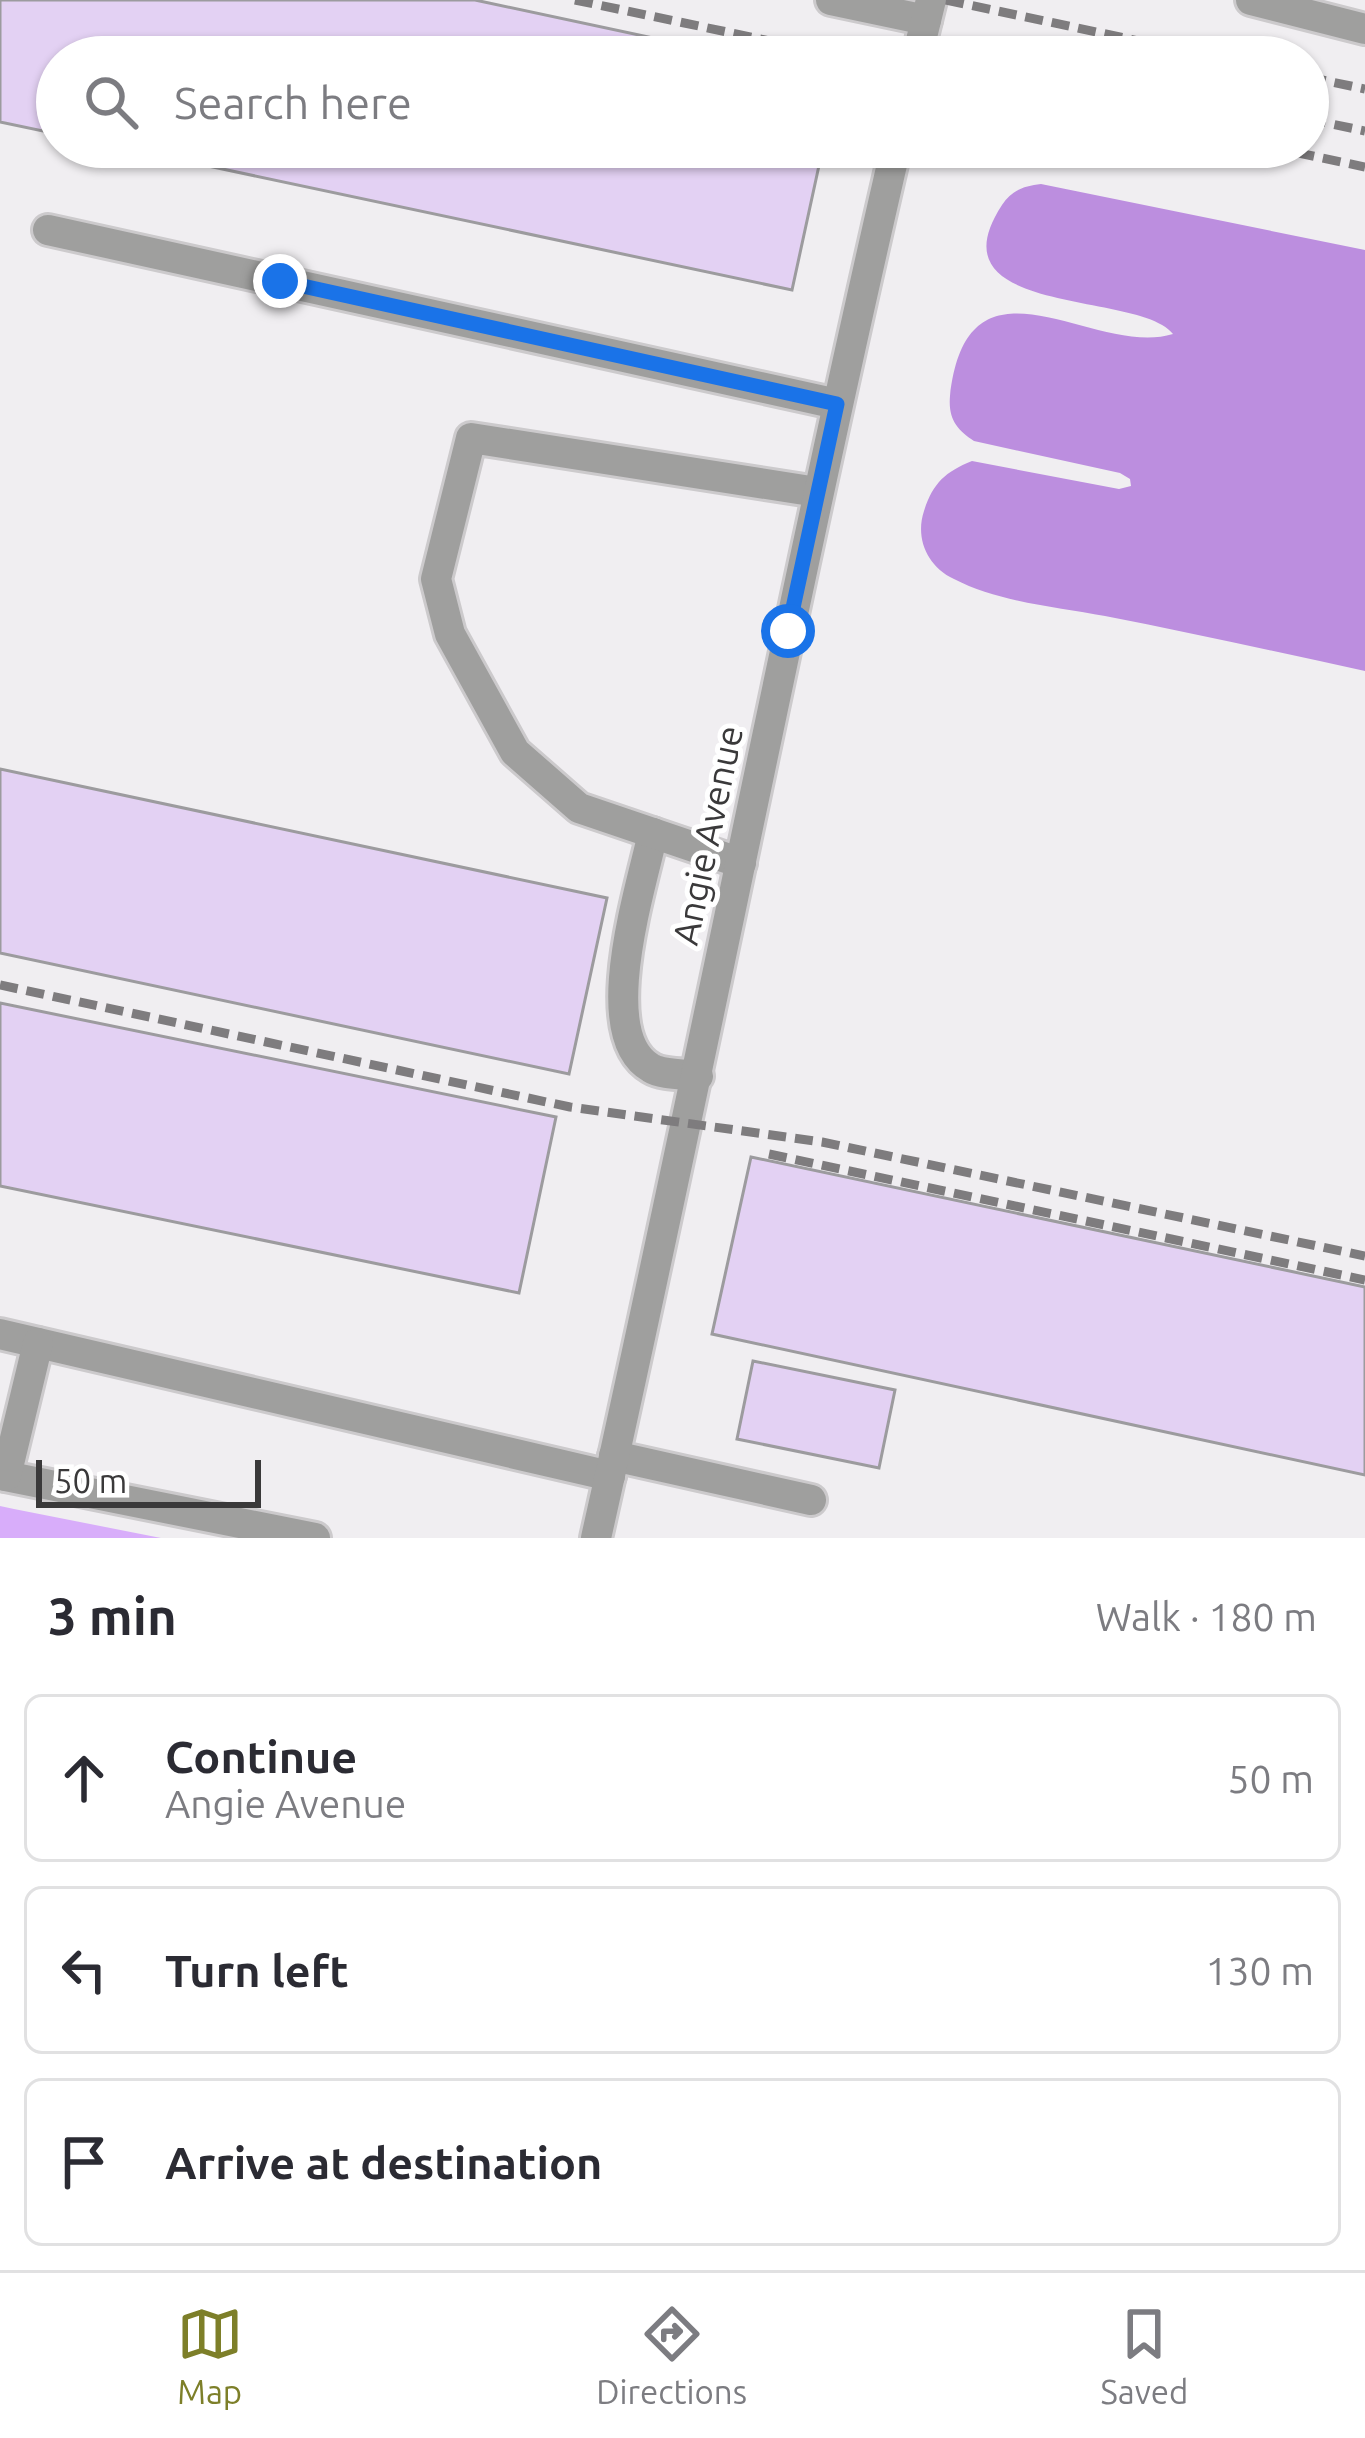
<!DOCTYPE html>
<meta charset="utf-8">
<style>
body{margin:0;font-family:Ubuntu,sans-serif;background:#f7f7f7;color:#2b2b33}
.scale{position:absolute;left:36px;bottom:30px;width:225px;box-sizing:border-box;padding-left:12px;border:6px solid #3a393a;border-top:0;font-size:33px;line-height:42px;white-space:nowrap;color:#3a393a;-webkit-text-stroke:9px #fff;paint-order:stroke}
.stop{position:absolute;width:36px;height:36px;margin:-27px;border:9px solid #1a73e8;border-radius:50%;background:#fff}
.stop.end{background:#1a73e8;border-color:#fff;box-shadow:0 3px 12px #0008}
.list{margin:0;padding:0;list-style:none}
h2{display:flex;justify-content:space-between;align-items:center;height:156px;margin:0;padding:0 48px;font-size:51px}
h2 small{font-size:39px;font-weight:400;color:#7c7c81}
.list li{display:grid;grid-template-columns:78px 1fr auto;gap:36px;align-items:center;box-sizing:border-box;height:168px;margin:0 24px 24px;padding:0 24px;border:3px solid #e1e1e2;border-radius:18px}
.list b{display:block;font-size:45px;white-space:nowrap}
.list p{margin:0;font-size:39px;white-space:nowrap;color:#7c7c81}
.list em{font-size:39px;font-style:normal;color:#7c7c81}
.icon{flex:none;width:66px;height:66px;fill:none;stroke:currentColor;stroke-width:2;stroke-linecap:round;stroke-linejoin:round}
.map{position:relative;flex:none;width:1365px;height:1538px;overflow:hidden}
.search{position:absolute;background:#fff;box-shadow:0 3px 9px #0004;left:36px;right:36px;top:36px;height:132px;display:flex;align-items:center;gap:30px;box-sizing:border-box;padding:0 42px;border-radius:66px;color:#7c7c81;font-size:45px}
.sheet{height:732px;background:#fff}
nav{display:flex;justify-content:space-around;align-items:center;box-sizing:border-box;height:168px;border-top:3px solid #e1e1e2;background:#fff;font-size:33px;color:#7c7c81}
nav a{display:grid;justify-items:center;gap:6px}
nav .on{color:#7d7f29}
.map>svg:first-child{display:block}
</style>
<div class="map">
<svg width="1365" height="1538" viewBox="0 0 1365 1538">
<rect width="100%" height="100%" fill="#f0eef1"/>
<path fill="#d8adfa" d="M0,1506L14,1509L161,1538H0Z"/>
<path fill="#bc8edf" d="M1041,184L1365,250V671C1278,652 1192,633 1105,616C1057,607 998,602 954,579C927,566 915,538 924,511C933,483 945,472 972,461L1119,489L1131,486L1130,479L1120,473L974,441C957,430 948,419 950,396C968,239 1094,359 1173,334C1140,290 928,318 1002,205C1012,190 1024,186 1041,184Z"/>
<g fill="#e3d1f3" stroke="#9c9b9e" stroke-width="3">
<path d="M0,0H475L742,57H57V134L0,122Z"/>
<path d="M119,147H823L792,290Z"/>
<path d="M0,769L607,898L569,1074L0,953Z"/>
<path d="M0,1003L556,1117L519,1293L0,1186Z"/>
<path d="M751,1157L1365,1287V1475L712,1334Z"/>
<path d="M753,1361L895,1390L879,1468L737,1439Z"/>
</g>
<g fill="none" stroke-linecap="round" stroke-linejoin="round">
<g stroke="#cccacc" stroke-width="36">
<g id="minor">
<path d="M831,0L926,20"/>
<path d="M1251,0L1365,29"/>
<path d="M917,57L931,0"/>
<path d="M48,230L837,404"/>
<path d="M653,833C642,885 593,1035 651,1068C662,1075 685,1074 698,1076"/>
<path d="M741,863L579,808L515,752L450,634L436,579L471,438L817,492"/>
<path d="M0,1334L610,1476"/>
<path d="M614,1456L811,1500"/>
<path d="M0,1475L315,1538"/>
<path d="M6,1476L38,1343"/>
<path d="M596,1538C700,1075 789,609 896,147"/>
</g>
</g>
<use href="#minor" stroke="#9f9f9e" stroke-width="30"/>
<g stroke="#7e7c7e" stroke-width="9" stroke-dasharray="18 9" stroke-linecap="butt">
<path d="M575,0L846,57"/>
<path d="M946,0L1214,57"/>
<path d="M1308,77L1365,89"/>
<path d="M1308,119L1365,131"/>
<path d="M1270,147L1365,167"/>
<path d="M0,985L570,1107L822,1142L1365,1256"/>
<path d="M769,1154L1365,1280"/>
</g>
</g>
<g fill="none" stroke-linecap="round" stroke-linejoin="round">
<path stroke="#1a73e8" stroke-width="15" d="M280,281L837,404L788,631"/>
</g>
<g text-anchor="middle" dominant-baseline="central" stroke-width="10" stroke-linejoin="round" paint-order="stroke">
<g font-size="36" fill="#3a393a" stroke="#fff">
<text transform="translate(707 835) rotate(-78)">Angie Avenue</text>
</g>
</g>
</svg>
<div class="scale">50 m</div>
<div class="stop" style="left:788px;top:631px"></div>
<div class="stop end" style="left:280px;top:281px"></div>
<div class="search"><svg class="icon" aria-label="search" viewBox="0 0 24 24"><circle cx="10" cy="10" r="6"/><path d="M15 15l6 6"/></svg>Search here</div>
</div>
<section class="sheet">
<h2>3 min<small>Walk · 180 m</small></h2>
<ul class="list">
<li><svg class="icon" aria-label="ahead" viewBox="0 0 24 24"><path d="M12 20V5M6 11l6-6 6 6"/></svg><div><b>Continue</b><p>Angie Avenue</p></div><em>50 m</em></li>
<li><svg class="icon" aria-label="left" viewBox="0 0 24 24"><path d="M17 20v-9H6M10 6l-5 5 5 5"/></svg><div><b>Turn left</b></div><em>130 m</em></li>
<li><svg class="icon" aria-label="arrive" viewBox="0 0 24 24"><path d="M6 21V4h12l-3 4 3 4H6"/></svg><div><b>Arrive at destination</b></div></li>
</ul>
</section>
<nav>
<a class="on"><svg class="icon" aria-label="map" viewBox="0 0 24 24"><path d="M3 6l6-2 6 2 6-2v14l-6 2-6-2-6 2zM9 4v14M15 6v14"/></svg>Map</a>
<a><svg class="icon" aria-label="directions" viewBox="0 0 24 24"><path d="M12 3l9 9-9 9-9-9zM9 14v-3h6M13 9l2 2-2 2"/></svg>Directions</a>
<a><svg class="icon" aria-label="saved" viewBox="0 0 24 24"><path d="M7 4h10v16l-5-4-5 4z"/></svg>Saved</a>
</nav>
